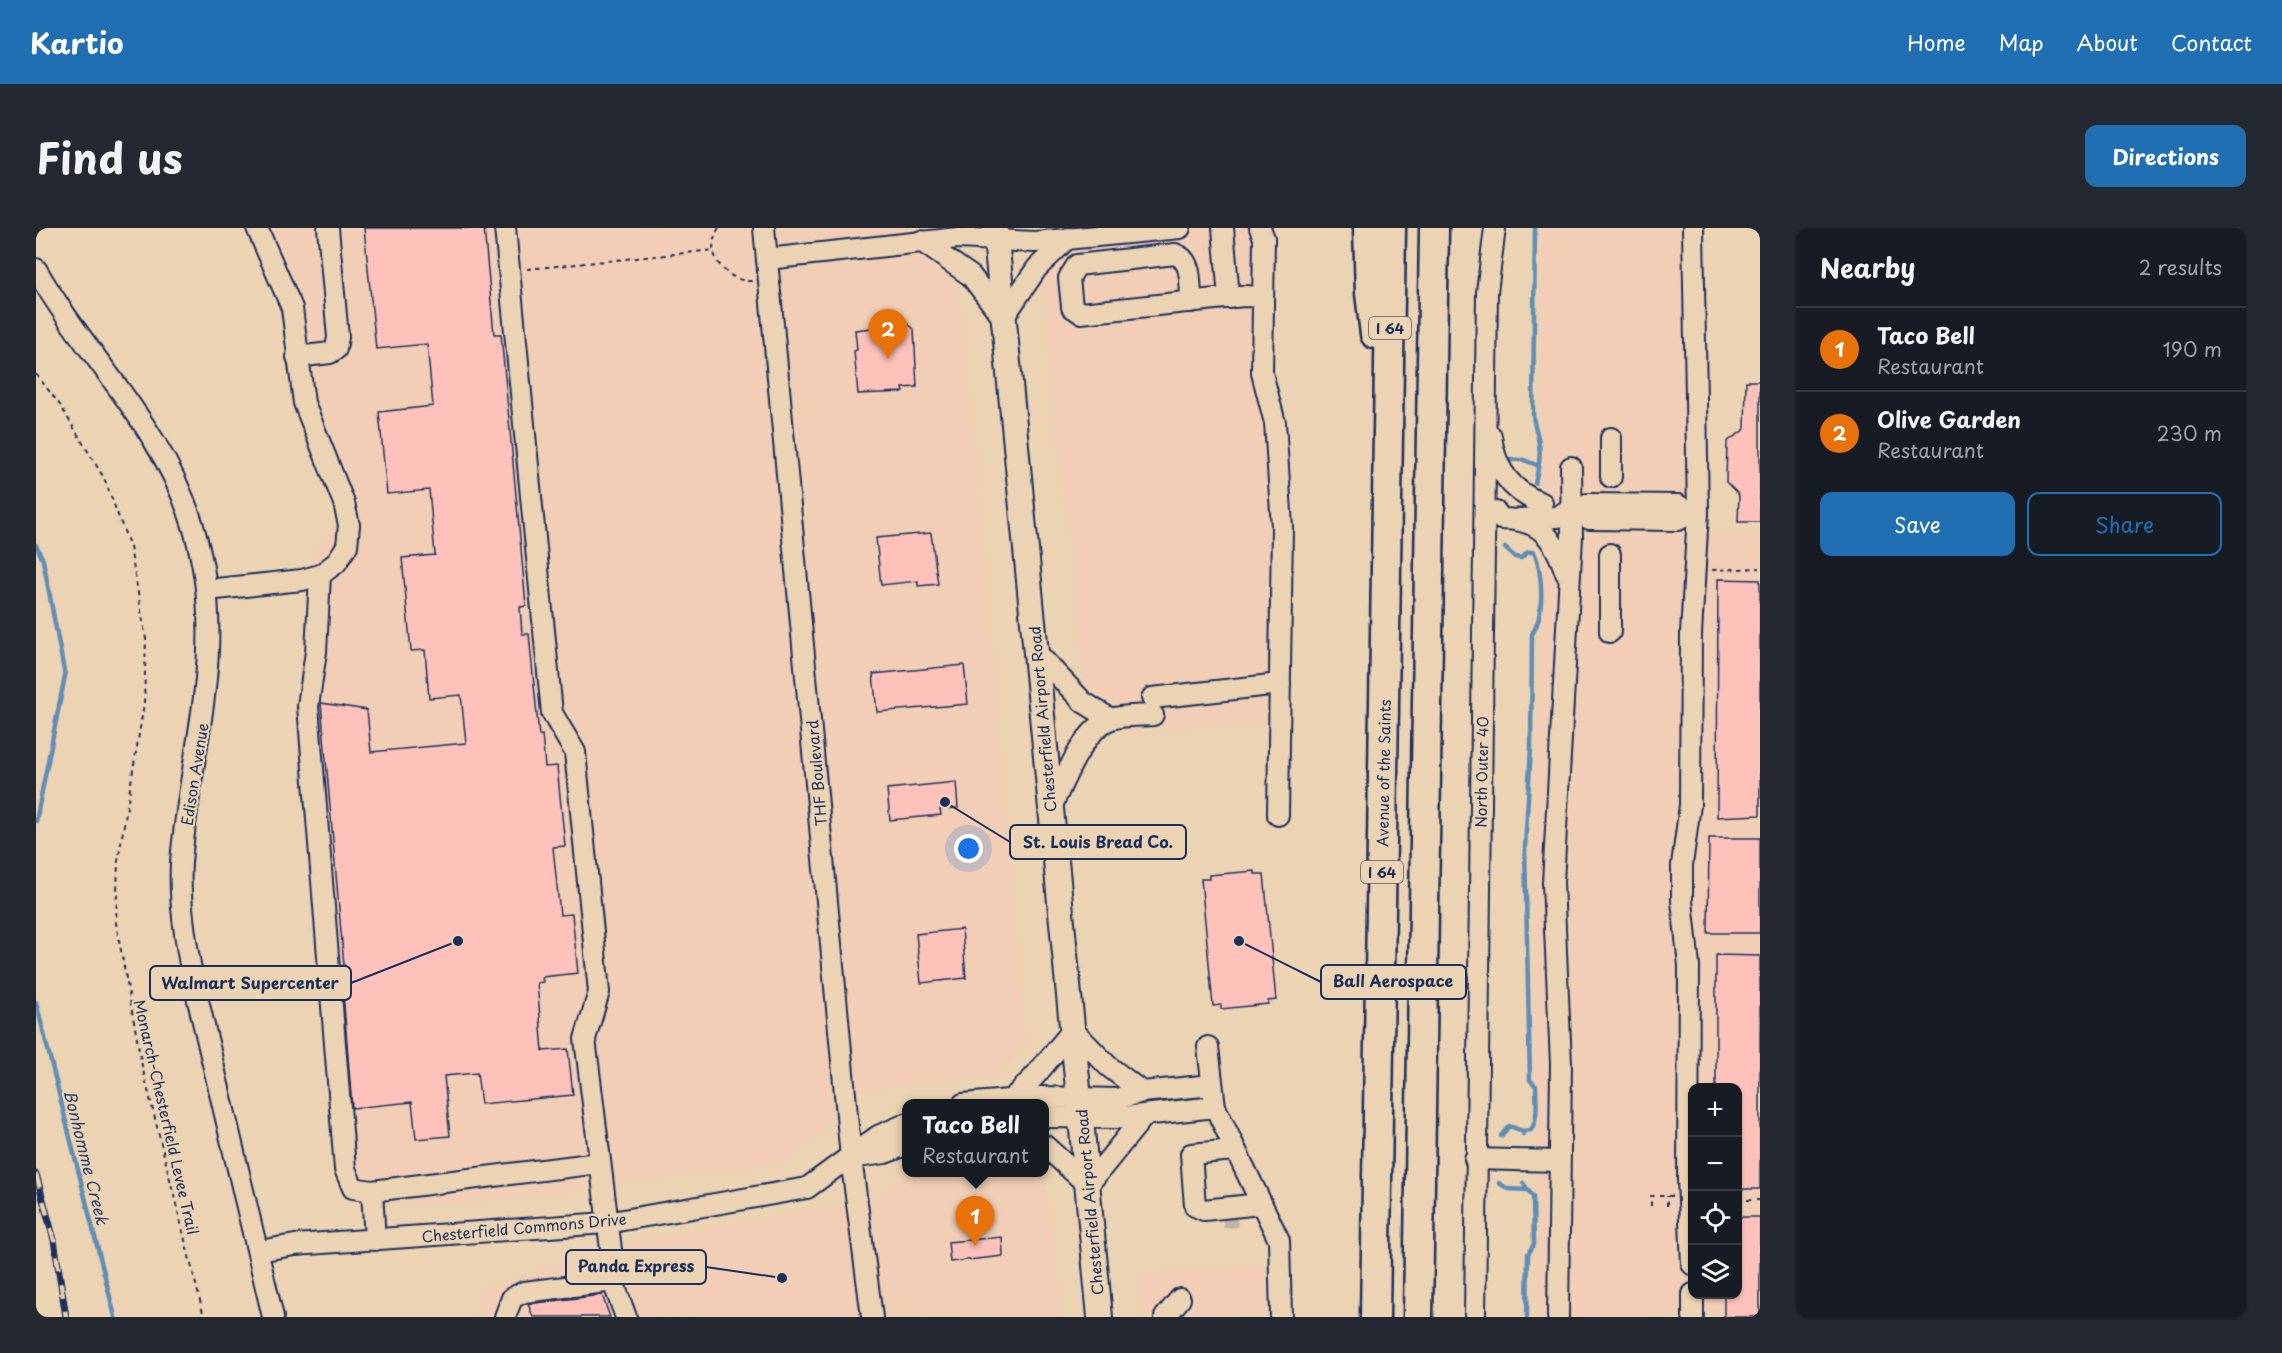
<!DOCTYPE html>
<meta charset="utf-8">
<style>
body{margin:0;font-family:"Playpen Sans",sans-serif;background:#242831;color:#f1f3f6}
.controls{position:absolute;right:18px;bottom:18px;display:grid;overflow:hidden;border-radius:12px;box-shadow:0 2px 4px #0004}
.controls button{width:54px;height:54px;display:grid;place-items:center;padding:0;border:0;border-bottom:2px solid #363941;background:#171b24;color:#f1f3f6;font:30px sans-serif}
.you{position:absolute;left:933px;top:621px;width:21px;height:21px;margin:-15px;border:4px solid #fff;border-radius:50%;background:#1a73e8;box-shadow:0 0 0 9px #1a73e833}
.badge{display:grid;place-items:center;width:39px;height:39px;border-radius:50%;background:#1f6fb2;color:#fff;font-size:20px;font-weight:700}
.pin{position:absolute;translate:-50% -50px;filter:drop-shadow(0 2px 3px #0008)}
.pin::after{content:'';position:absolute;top:32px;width:21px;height:18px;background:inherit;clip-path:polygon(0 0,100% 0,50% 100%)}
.popup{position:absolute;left:866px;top:871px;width:147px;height:78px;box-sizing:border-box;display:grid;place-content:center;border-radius:12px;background:#171b24;filter:drop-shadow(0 2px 4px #0005);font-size:20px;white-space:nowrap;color:#9ea1a6}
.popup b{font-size:22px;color:#f1f3f6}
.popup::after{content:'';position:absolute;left:50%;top:100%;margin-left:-12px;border:12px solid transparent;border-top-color:#171b24}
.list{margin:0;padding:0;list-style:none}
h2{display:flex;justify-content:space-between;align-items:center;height:78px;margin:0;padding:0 24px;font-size:26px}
h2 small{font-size:20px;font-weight:400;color:#9ea1a6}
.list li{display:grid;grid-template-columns:39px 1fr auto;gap:18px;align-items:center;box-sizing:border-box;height:84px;padding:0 24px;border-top:2px solid #363941}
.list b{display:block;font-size:22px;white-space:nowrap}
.list p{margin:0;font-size:20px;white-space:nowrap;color:#9ea1a6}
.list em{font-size:20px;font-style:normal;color:#9ea1a6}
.actions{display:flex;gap:12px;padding:18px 24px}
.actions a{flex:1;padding:14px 0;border:2px solid #1f6fb2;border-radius:12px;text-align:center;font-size:21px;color:#1f6fb2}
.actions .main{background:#1f6fb2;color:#fff}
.icon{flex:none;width:33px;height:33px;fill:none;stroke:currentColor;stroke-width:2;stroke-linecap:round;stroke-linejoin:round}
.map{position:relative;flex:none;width:1724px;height:1089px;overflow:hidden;border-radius:12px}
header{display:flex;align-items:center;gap:36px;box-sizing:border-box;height:84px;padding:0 30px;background:#1f6fb2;color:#fff}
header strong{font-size:28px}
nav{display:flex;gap:33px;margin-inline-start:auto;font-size:21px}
.intro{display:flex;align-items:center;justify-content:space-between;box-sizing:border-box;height:144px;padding:0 36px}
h1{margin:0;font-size:42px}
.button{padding:15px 27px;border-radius:12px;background:#1f6fb2;color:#fff;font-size:21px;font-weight:700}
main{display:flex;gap:36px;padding:0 36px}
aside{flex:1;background:#171b24;border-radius:12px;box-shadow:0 2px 4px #0004}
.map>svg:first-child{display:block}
</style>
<header>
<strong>Kartio</strong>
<nav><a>Home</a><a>Map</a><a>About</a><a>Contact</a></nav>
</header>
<div class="intro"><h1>Find us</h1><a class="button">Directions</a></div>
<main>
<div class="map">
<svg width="1724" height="1089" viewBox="0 0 1724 1089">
<rect width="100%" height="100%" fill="#ebd3b3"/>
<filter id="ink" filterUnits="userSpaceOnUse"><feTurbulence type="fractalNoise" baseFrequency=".0167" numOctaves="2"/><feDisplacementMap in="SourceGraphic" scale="12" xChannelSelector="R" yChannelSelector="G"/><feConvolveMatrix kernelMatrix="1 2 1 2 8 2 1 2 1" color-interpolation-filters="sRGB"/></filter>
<g filter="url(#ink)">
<g fill="#f1ceb5" fill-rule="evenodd">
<path d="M207,0H915L932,139L990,817L959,848L792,865L795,895L751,934L440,974L322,975L304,957L298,937L267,473L276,331L304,290L251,150L246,84Z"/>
<path d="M1001,0H1235L1239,261L1234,485L1224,497L1077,502L1053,494L1015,166Z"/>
<path d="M1505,0H1654L1652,305H1724V1089H1502L1498,630L1505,420ZM1656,860H1702V1066H1656Z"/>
<path d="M881,944H1007L1023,1044L1027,1089H443L442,1062L608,1011L847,969L865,946Z"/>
<path d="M1254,1033V1089H1105L1102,1047Z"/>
</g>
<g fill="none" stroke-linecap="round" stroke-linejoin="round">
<g stroke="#608db5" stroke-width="4.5">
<path d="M1499,0L1497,187C1498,198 1502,206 1503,216C1505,229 1502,242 1499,255"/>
<path d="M1471,232H1488L1503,238"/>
<path d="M0,317L7,332L29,448L0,593"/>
<path d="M1469,320L1479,329L1485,330L1492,324H1498C1507,345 1509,387 1496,406L1495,520L1489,619L1494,852L1500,858C1500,872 1503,889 1495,902L1487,903V906"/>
<path d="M0,774L79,1089"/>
<path d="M1465,908L1473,898L1487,903"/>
<path d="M1463,955L1472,961L1491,962"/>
<path d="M1487,955L1497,969L1498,1016L1492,1026L1491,1089"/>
</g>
</g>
<g fill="#fec2ba" stroke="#1b2f5e" stroke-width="1.5">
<path d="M328,0H448L458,106H465L485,321L490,378L484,379L486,406H493L503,508L506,507L509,539L521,538L529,618L517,619L524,687L536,686L542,745L506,749L507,754L501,755L507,823L532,821L537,867L445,876L441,845L408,848L414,908L380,911L376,874L316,880L305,738H308L285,475L331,482L335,524L430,515L425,467L393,470L389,422L375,423L366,330L399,327L393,262L351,266L343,184L397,178L391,116L340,121Z"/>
<path d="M865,90L878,101L881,159L867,160L868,164L822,166L818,123L821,122L819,102L845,99L844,92Z"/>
<path d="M1710,153H1724V294H1702L1703,267L1690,254L1691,214L1709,201Z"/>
<path d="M895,305L902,356L882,358V353L845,357L840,310Z"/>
<path d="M1682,351L1724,352V587L1681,589Z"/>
<path d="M928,437L932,476L841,484L837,446Z"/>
<path d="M920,554L922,580L904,581L905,587L854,592L851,561Z"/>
<path d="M1673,610H1724V705H1672Z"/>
<path d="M1219,643V646H1228L1240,772L1232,773V776L1185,781V777L1177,778L1165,651H1173V647Z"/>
<path d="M926,701L930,750L885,755L880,706Z"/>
<path d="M1680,727L1724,728V961H1701V860H1680Z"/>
<path d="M1701,989H1724V1089H1688V1066H1701Z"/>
<path d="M966,1009L967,1028L914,1034L912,1014Z"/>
<path d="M566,1067L574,1089H497L492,1076Z"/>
</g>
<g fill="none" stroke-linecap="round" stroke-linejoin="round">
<path stroke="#c1b2a2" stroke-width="20" stroke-dasharray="20 10" stroke-linecap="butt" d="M1187,990L1201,989"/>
<g stroke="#1b2f5e" stroke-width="24">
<g id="minor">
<path d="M469,0L516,485L539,524L563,764L549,811L580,1062L590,1089"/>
<path d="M728,0L815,930L836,1089"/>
<path d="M1187,0L1193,70"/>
<path d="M1224,0L1228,10L1226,145L1239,195L1246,299L1242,587"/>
<path d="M885,13L935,48L967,90L1001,40L1032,10"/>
<path d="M731,31L922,10L999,14L1144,0"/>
<path d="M0,41C50,129 127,198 157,298C194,418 154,516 145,635C143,672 149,710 156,747L237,1089"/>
<path d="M1155,74C1154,57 1157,32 1139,26L1041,37L1033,50L1036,79L1045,85L1208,68L1227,69"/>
<path d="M261,129L294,125L300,121L302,109L292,0"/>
<path d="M1455,208C1459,241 1475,264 1506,275"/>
<path d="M1575,249V210"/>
<path d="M1460,284L1465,291C1505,291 1518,310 1530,345"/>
<path d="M1545,284L1552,276L1642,277L1654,285H1662"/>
<path d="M1483,291L1522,289L1529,284H1545L1553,291L1642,292L1654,285"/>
<path d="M284,347L280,424L272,478L309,941L317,960L336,963L339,1012"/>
<path d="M171,362L266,352L284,347L300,335L311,318L313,297L308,275L268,175L256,80L221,0"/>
<path d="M1574,404V326"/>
<path d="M1000,424L1047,474L1075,491"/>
<path d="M1116,470L1244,456"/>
<path d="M1014,582C1027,555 1046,502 1075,491C1087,487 1104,488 1117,487"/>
<path d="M1172,819L1179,879L1243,1012L1245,1089"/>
<path d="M976,871L998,849L1037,802L1072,838L1106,864"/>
<path d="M927,876L1005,869L1081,871L1106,864L1176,857"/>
<path d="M1008,889L1080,890L1179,879"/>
<path d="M1008,917L1052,957L1108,888"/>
<path d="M1198,922L1155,926L1159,978L1168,982L1224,976"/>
<path d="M815,930L849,925L870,917"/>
<path d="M1439,931L1523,933"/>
<path d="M336,963L563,935"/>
<path d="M222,1023L259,1017L570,995L771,960L842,908L870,896"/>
<path d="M1656,1036L1652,952L1653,738L1646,673V637L1654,577L1655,406L1662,285L1657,0"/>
<path d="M469,1089L476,1070L488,1064L578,1053"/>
<path d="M1129,1089L1144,1071"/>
<path d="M1439,1089L1451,64L1459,0"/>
<path d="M1522,1089L1525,836L1517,655L1536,309L1535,239"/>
<path d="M1657,1089V1066"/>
</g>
</g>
<g stroke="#1b2f5e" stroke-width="28">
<path id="major" d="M959,0L1064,1089"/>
</g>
<g stroke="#1b2f5e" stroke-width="33">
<g id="highway">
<path d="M1332,0L1334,65L1339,106"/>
<path d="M1339,1089L1355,0"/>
<path d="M1382,1089L1398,0"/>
</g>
</g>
<g stroke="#1b2f5e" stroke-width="2" stroke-dasharray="4.5 4.5" stroke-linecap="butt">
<path d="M683,0C666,24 689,54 716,53"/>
<path d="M491,41L679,22"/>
<path d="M0,146L24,177L68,250L94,319L110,411L108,476L82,633L80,695L106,838L168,1089"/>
<path d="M1676,342L1724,340"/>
<path d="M1702,972H1724"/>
<path d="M1615,978V968H1636"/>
<path d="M1631,978V968"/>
</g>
<use href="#minor" stroke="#ebd3b3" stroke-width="20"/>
<use href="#major" stroke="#ebd3b3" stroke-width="24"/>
<use href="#highway" stroke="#ebd3b3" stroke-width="28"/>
<g stroke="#1b2f5e" stroke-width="7">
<path id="rail" d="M0,946L18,1012L30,1089"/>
</g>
<use href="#rail" stroke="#ebd3b3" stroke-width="4.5" stroke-dasharray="14" stroke-linecap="butt"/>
</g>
</g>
<g text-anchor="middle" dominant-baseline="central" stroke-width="4.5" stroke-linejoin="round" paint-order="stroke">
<g fill="#ebd3b3" stroke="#596078" stroke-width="1.5">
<rect x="1333" y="89" width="42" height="22" rx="4.5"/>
<rect x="1325" y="633" width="42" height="22" rx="4.5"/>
</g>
<g font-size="14" font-weight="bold" fill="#1b2f5e">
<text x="1354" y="100">I 64</text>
<text x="1346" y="644">I 64</text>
</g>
<g font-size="15" fill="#1b2f5e" stroke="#ebd3b3">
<text transform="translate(1006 491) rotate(-95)">Chesterfield Airport Road</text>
<text transform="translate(1445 544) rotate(-89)">North Outer 40</text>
<text transform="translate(780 545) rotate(-95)">THF Boulevard</text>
<text transform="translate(1347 545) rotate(-89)">Avenue of the Saints</text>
<text transform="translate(158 546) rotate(-81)">Edison Avenue</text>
<text transform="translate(131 889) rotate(77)">Monarch-Chesterfield Levee Trail</text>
<text transform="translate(1053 974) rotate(-95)">Chesterfield Airport Road</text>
<text transform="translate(488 999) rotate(-5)">Chesterfield Commons Drive</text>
</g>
<g font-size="16" font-style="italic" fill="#263f6c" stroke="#ebd3b3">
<text transform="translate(51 929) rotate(76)">Bonhomme Creek</text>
</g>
</g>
<path fill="none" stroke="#1b2f5e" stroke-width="2" d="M909 574L974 614M1203 713L1285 754M422 713L315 755M746 1050L670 1039"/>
<g fill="#1b2f5e" stroke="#ebd3b3" stroke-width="2">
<circle cx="909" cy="574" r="6"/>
<circle cx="1203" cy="713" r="6"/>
<circle cx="422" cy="713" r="6"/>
<circle cx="746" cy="1050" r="6"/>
</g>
<g fill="#ebd3b3" stroke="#1b2f5e" stroke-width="2">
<rect x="974" y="597" width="176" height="34" rx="6"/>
<rect x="1285" y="737" width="145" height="34" rx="6"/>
<rect x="114" y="738" width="201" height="34" rx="6"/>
<rect x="530" y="1022" width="140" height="34" rx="6"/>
</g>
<g font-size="16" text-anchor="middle" font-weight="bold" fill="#1b2f5e">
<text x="1062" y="620">St. Louis Bread Co.</text>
<text x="1357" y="759">Ball Aerospace</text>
<text x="214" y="761">Walmart Supercenter</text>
<text x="600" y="1044">Panda Express</text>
</g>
</svg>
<div class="controls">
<button>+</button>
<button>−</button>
<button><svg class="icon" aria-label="locate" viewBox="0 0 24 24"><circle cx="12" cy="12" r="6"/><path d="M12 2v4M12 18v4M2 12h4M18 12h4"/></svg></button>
<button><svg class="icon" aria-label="layers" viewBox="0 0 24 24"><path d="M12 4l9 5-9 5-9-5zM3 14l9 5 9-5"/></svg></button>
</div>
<div class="you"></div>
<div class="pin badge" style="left:939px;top:1018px;background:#e8710a">1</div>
<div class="popup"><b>Taco Bell</b>Restaurant</div>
<div class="pin badge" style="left:852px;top:131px;background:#e8710a">2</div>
</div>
<aside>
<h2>Nearby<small>2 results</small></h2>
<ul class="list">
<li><span class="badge" style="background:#e8710a">1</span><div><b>Taco Bell</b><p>Restaurant</p></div><em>190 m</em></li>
<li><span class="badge" style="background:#e8710a">2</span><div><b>Olive Garden</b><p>Restaurant</p></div><em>230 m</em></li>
</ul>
<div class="actions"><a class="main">Save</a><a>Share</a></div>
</aside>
</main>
